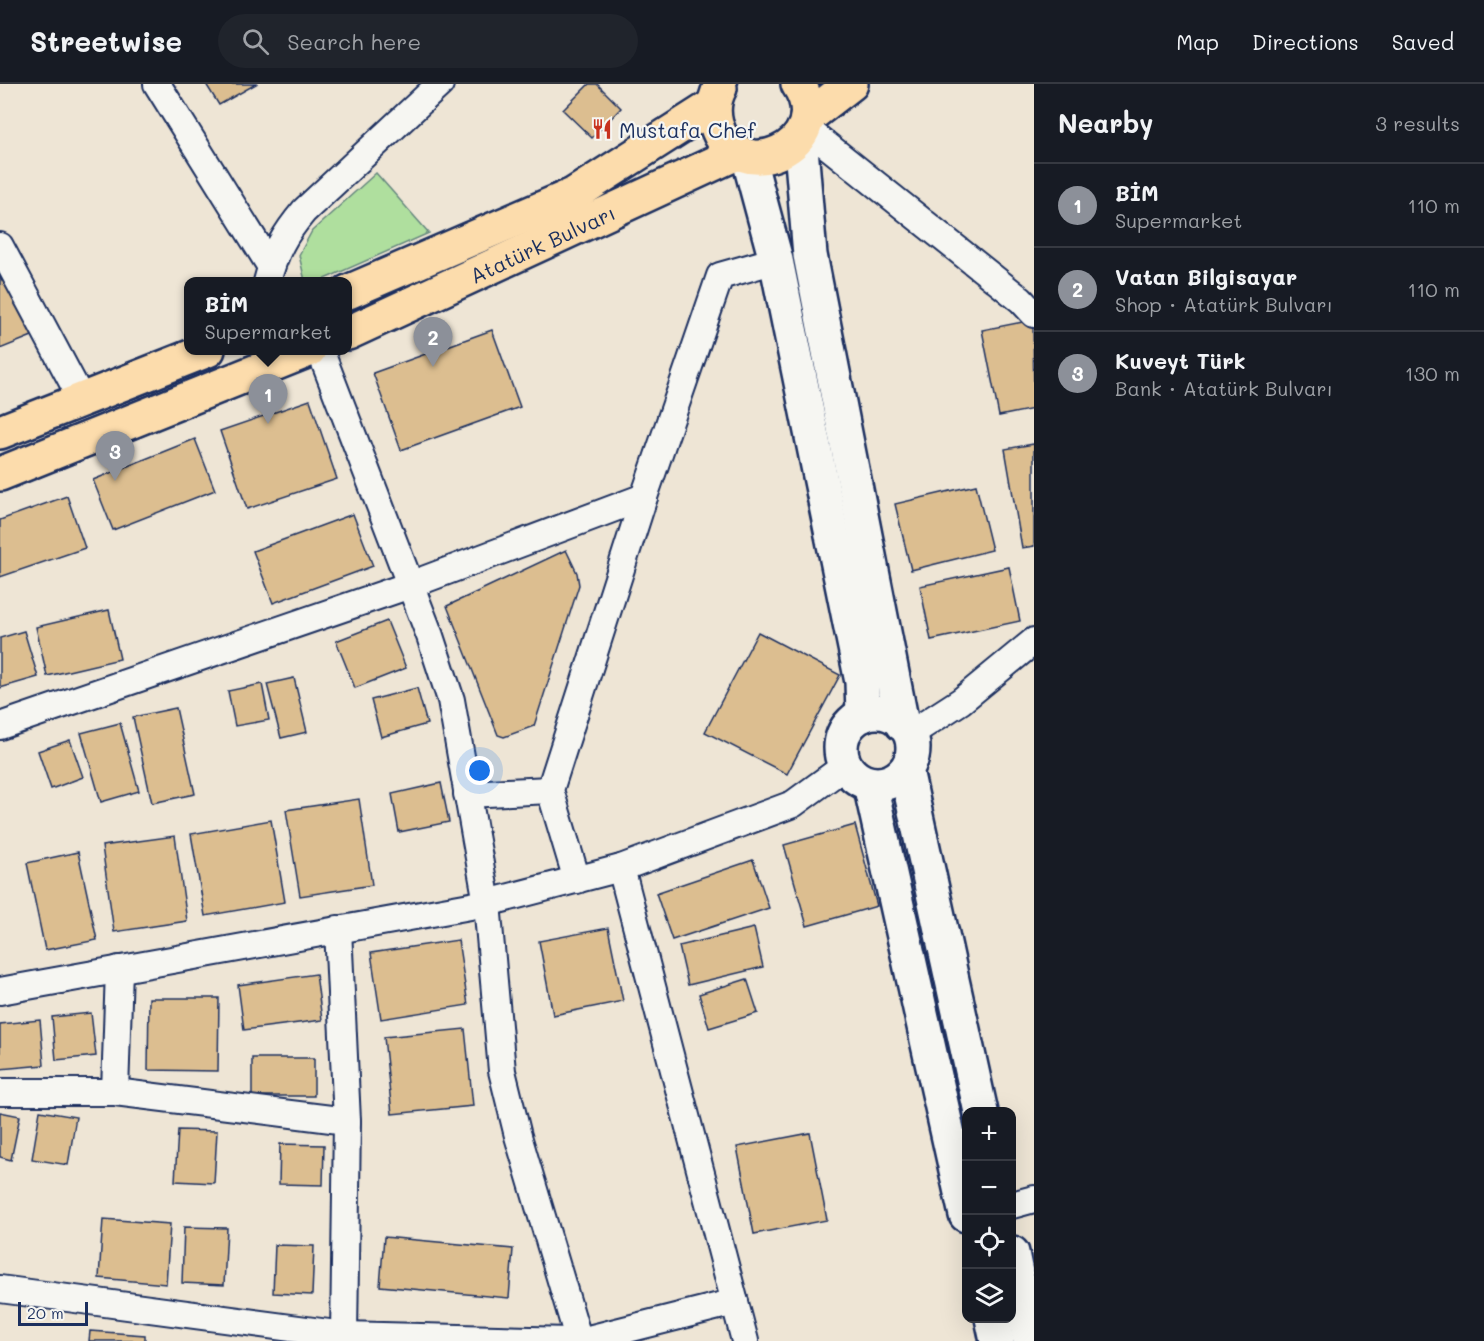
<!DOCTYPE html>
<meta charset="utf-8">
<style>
body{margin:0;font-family:Mali,sans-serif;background:#20242c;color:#f1f3f6}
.controls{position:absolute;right:18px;bottom:18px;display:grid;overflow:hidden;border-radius:12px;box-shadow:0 6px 24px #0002}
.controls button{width:54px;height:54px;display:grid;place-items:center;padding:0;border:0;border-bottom:2px solid #363941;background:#171b24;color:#f1f3f6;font:30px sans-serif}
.scale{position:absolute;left:18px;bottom:15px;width:70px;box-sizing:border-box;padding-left:6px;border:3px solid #1b2f5e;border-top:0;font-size:16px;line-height:21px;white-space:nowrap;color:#1b2f5e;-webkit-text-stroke:4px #f6f6f2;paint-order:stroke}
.you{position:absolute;left:480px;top:687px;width:21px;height:21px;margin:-15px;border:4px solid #fff;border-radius:50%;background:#1a73e8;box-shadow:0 0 0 9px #1a73e833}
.badge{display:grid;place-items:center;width:39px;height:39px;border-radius:50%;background:#8c9099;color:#fff;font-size:20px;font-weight:700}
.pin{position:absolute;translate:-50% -50px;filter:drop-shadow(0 2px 3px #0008)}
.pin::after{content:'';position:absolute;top:32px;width:21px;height:18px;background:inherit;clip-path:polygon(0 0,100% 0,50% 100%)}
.popup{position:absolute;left:184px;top:193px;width:168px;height:78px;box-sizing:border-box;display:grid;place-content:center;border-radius:12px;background:#171b24;filter:drop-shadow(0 2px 4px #0005);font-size:20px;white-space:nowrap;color:#9ea1a6}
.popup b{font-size:22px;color:#f1f3f6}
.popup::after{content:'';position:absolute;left:50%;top:100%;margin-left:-12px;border:12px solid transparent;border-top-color:#171b24}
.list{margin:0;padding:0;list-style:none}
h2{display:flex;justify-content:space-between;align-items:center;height:78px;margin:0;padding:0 24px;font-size:26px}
h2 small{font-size:20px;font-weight:400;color:#9ea1a6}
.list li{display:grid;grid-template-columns:39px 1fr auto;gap:18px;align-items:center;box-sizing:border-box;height:84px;padding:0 24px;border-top:2px solid #363941}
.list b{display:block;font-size:22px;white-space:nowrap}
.list p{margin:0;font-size:20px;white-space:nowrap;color:#9ea1a6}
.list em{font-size:20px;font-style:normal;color:#9ea1a6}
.icon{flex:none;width:33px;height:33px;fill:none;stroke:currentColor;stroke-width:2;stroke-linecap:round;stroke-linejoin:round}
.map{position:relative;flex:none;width:1034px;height:1257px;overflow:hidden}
header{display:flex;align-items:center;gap:36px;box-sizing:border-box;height:84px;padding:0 30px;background:#171b24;border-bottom:2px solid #363941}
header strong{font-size:28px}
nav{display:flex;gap:33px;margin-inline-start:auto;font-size:21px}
.search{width:420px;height:54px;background:#20242c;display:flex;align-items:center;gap:15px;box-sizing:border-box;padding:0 21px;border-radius:33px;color:#9ea1a6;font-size:22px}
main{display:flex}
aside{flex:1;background:#171b24}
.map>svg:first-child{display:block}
</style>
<header>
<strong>Streetwise</strong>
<div class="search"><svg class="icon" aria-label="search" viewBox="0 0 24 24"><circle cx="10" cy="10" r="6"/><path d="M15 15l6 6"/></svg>Search here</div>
<nav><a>Map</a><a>Directions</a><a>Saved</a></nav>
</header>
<main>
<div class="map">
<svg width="1034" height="1257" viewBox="0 0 1034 1257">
<rect width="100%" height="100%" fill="#eee5d5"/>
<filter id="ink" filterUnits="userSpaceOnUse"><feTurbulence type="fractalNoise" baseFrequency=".0167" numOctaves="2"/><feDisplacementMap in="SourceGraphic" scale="12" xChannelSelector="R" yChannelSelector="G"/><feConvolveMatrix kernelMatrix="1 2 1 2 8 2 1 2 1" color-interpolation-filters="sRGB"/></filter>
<g filter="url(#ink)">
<path fill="#afdf9e" stroke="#65877e" stroke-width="1.5" d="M376,89L429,149L320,197H305L299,171L312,147Z"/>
<g fill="#dcbe90" stroke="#1b2f5e" stroke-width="1.5">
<path d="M206,0H256L219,21Z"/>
<path d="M589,0H597L621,24L592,54L563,26Z"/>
<path d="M3,186L32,252L0,265V187Z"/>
<path d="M1033,236L1034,325L999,332L982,246Z"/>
<path d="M492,246L520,323L401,366L373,289Z"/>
<path d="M310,316L337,395L247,425L220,347Z"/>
<path d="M195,355L215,406L113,446L93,396Z"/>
<path d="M1034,360V462L1022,464L1005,365Z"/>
<path d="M976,401L992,466L911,486L895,420Z"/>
<path d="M67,412L85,464L0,493V436Z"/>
<path d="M353,430L373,482L273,519L253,467Z"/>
<path d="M566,466L577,489L579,501L534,642L504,653L498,651L447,522Z"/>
<path d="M1009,483L1020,537L931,556L920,502Z"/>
<path d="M109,526L120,575L47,592L36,543Z"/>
<path d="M387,537L406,584L355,604L336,557Z"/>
<path d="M24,547L38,593L0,604V554Z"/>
<path d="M758,548L840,591L787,690L705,648Z"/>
<path d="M294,594L307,648L281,654L267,600Z"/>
<path d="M262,600L269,636L235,642L228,607Z"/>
<path d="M417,604L427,640L381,653L371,616Z"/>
<path d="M176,624L195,710L152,719L133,633Z"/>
<path d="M120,639L139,707L101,718L81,649Z"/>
<path d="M70,656L83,693L51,705L38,667Z"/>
<path d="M441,699L449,738L399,748L392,710Z"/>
<path d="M359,715L372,801L300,812L286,726Z"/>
<path d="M271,736L285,818L205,832L191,750Z"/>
<path d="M855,741L877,822L807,842L784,761Z"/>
<path d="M175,752L187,837L114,848L102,762Z"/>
<path d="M78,768L97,856L45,866L27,779Z"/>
<path d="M753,776L769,824L672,856L656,809Z"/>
<path d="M608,844L623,917L553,931L539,857Z"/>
<path d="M754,844L763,883L688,901L679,862Z"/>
<path d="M458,856L468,921L381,935L371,869Z"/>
<path d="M316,890L322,936L244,946L238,901Z"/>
<path d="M747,895L758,929L709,944L699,910Z"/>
<path d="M149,914H219L218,987L148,986Z"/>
<path d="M91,929L96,972L56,976L52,933Z"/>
<path d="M40,936L44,981L0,985V940Z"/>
<path d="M465,945L473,1022L392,1030L384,953Z"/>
<rect x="252" y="974" width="62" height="38"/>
<path d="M40,1027L76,1033L68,1081L32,1075Z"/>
<path d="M0,1028L20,1032L11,1076L0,1073Z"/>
<path d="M178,1046L217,1047L214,1099L175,1097Z"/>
<path d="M810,1049L827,1136L754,1150L737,1063Z"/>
<path d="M280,1060L324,1061L323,1101L279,1100Z"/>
<path d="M103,1135L170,1140L166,1200L99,1194Z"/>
<path d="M184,1143L227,1144L224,1201L182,1199Z"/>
<path d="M384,1153L513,1165L509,1214L380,1202Z"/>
<path d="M275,1161L314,1162L312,1211L273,1209Z"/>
<path d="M90,1247L145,1251V1257H89Z"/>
</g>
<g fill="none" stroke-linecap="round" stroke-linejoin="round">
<g stroke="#1b2f5e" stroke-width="30">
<g id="street">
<path d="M157,0L271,183"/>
<path d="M804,43L1021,216L1034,230"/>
<path d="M0,162L82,316"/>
<path d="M267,198C275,167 284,151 304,127L440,0"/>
<path d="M320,266L430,552L451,616L487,819L502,987L518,1052L579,1257"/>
<path d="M0,642L410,501L644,413"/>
<path d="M910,650L961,617L1034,557"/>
<path d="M467,710L550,706"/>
<path d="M621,784L745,1257"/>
<path d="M577,796L550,706L644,413L720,192L776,176"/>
<path d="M338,845L347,1037L344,1251"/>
<path d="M0,907L487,819L621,784L793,720L845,682"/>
<path d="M0,1008H115L347,1037"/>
<path d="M115,1008L119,885"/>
<path d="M1012,1121L1034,1115"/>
<path d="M0,1205L344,1251L570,1257"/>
<path d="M580,1257L735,1218"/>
</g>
</g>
<g stroke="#1b2f5e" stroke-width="38">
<g id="secondary">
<path d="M800,52L810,171L902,640"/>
<path d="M748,72L776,176L862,598L863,631"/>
<circle cx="877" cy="664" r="36"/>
<path d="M906,686L981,1028"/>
<path d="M870,700L966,1131"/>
<path d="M1012,1169L1030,1257"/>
<path d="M992,1234L997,1257"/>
</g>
</g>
<g stroke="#1b2f5e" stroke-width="38">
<g id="primary">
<path d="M720,4C714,15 713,28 716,40C735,107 839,61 798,0"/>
<path d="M807,34L851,0"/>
<path d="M348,208L573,111L714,21"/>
<path id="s1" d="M348,249L739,68"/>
<path d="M0,348L208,266"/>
<path d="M0,390L309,266"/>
</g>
</g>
<use href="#street" stroke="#f6f6f2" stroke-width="26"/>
<use href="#secondary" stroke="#f6f6f2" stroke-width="33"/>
<use href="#primary" stroke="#fcdcac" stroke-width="33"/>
</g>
</g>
<defs>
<g id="restaurant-bare" transform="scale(1.62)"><path d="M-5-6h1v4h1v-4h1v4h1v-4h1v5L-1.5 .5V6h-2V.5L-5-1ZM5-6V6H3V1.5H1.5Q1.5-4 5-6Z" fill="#c8321e" stroke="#f6f6f2" stroke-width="2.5" paint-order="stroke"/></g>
</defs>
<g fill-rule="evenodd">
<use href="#restaurant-bare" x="602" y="45"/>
</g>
<g text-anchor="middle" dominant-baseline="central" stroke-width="4.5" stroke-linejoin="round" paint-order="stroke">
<g font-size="21" fill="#1b2f5e" stroke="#f6f6f2" text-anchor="start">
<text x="619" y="45">Mustafa Chef</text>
</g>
<g font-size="21" fill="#1b2f5e" stroke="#f6f6f2">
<text stroke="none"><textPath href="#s1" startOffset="214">Atatürk Bulvarı</textPath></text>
</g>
</g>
</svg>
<div class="controls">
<button>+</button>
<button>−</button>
<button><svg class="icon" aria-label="locate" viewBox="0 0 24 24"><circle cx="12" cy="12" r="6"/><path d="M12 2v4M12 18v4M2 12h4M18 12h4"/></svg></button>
<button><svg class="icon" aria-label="layers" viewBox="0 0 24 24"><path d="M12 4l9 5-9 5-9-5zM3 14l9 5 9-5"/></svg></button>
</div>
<div class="scale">20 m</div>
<div class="you"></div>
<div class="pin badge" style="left:268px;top:340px">1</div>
<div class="popup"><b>BİM</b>Supermarket</div>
<div class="pin badge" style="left:433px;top:283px">2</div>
<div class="pin badge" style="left:115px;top:397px">3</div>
</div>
<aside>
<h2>Nearby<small>3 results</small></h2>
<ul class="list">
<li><span class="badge">1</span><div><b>BİM</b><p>Supermarket</p></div><em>110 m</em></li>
<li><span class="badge">2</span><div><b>Vatan Bilgisayar</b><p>Shop · Atatürk Bulvarı</p></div><em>110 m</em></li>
<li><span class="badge">3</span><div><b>Kuveyt Türk</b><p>Bank · Atatürk Bulvarı</p></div><em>130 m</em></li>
</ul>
</aside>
</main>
